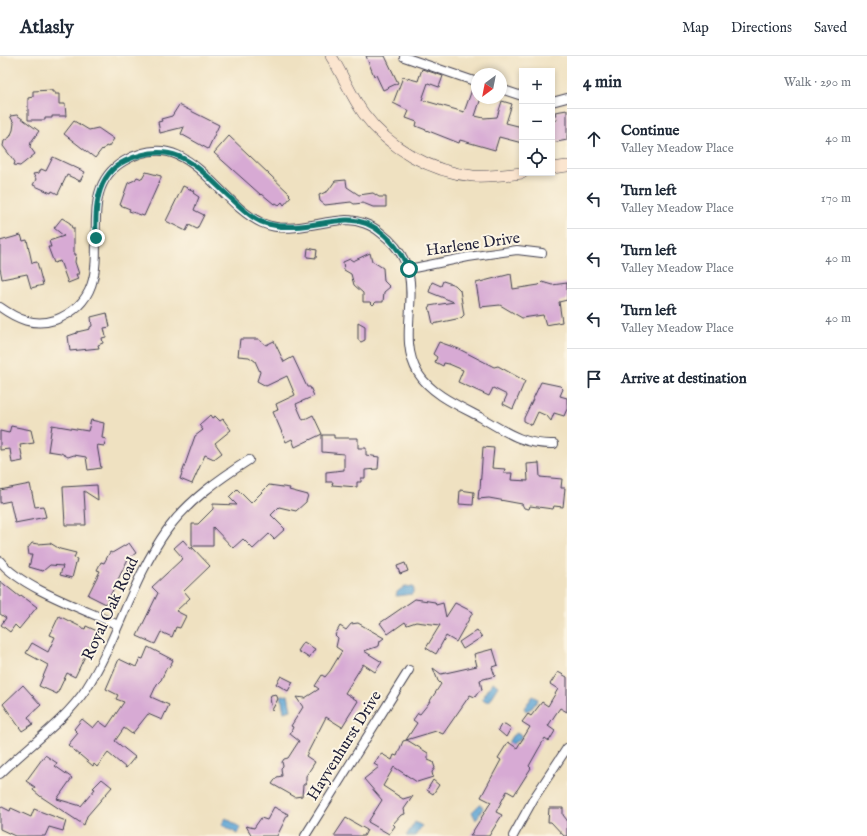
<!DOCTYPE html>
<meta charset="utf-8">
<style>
body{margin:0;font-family:"IM FELL English",serif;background:#f6f6f7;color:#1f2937}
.controls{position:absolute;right:12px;top:12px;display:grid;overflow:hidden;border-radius:0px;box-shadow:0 2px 6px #0003}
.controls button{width:36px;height:36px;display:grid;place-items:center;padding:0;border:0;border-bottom:1px solid #e0e1e3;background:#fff;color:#1f2937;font:20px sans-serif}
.compass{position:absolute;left:471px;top:12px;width:36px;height:36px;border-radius:50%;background:#fff;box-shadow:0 2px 6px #0003;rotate:212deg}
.stop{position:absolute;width:12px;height:12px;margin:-9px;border:3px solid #0f766e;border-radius:50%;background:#fff}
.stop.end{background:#0f766e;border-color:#fff;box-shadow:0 1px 4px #0008}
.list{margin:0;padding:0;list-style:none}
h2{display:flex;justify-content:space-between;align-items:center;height:52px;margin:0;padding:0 16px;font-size:17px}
h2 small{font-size:13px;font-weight:400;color:#747a83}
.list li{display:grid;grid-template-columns:26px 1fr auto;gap:12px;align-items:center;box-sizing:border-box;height:60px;padding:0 16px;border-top:1px solid #e0e1e3}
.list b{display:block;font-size:15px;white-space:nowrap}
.list p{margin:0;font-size:13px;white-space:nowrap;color:#747a83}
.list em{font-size:13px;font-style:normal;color:#747a83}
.icon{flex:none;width:22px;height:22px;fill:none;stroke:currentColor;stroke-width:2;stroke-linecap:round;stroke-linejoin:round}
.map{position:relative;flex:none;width:567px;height:780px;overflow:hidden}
header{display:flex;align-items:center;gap:24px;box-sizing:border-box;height:56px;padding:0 20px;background:#fff;border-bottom:1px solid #e0e1e3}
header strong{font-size:19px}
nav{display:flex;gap:22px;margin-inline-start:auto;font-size:14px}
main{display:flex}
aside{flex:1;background:#fff}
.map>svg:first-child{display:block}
</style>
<header>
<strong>Atlasly</strong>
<nav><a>Map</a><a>Directions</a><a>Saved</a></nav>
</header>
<main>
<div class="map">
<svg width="567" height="780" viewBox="0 0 567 780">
<rect width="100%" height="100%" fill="#fcf5e5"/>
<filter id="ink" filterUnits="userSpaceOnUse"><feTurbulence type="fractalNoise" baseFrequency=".025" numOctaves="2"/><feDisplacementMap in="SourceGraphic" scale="8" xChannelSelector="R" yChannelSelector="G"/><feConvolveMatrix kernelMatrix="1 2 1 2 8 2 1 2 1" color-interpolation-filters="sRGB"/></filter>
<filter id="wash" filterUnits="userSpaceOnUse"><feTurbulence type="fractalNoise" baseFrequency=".012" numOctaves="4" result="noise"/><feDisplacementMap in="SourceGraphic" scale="16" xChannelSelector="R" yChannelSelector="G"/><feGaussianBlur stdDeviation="0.9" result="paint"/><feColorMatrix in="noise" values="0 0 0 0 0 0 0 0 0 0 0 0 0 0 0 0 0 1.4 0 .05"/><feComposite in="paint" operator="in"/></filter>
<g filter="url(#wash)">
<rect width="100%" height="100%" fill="#efe1c1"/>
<g fill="#5ea5d4" stroke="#406488">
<path d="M405,530L413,531L414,534L412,538L396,540L397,536Z"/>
<path d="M493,626L498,630L488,646L482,643Z"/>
<path d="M288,639L291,654L284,656L281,640Z"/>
<path d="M533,640L537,642L538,644L532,652L526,655L524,652Z"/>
<path d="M516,677L521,679V683L511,688L508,687L512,680Z"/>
<path d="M479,749H481L483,752L476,764L472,756Z"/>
<path d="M226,762L241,772L237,778L222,768Z"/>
<path d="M415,766L422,770L415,780H406Z"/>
</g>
<g id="blocks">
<g fill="#d7aad4">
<path d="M366,0H385L398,27L383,34L376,19L374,20Z"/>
<path d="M422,13L443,20L439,31L428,27L422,44L464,56L473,31H477V42H481L475,60L484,62L497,61L502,45L512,48L506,67L522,71V87L499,81L495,94L460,84L459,87L416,70L417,66L406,62L409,55L393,47L403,21L418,25Z"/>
<path d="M52,34V36H55V38H59V48H65L66,60H52V62H45V64H28V42L33,41V35Z"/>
<path d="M179,49L219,69L208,93L181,78L184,71L160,77L158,66L162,65L161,63L172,60Z"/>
<path d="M567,54V84L552,87V65L557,64L555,56Z"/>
<path d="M17,59L39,75L31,86L30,91L35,98L20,110L14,109L15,106L3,90L4,85L10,81L13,74L14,67L10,60Z"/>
<path d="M74,65L89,74L98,72L114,83L108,91L106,90L103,94L102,93L95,102L64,78Z"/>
<path d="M229,80L290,138L289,139L291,141L284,149L282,146L279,149L276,147L274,148L262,138L261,139L214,97Z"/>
<path d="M53,101L85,116L80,125L67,119L58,138L52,135L51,137L33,129L36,123L33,118L39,117L41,113L46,115Z"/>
<path d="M146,116L161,120V122L144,160L129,155L130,153L120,149L128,127L135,124L137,121L142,123Z"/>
<path d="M346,124L347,131L359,139L373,137L379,141H386V151H373L363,147L354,148L351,146L325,149L320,145L319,139L328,135L335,125Z"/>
<path d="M183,130L194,135L193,137L199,141L194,154L204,159L197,173L189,169L186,175L166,165Z"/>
<path d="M62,162L70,167L72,172H74V198H76L75,206L79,218H76L78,223L68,227L60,205L54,207L48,191H51L49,185L64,180L54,172Z"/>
<path d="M21,179L23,185L27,184L32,207L37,206L43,229L31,232L27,218L2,223L0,212V185Z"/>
<path d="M308,192L317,194L316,202L307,201Z"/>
<path d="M370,197L372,205L383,212L384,225L390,231L384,236L383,246H376L373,249L370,246H363V237L354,229L351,218L344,214L343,206L350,203L353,205Z"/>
<path d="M511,218L513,233L539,229L542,226L552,229L567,227V244L559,246L562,266L546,269L543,259L522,262L500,249L480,251L476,227Z"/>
<path d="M443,225L455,229L460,234L464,259L461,262L433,268L429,250L454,246L429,236L432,226L441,230Z"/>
<path d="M107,257L110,271L104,272L106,281L102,282L103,287L98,289L99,292L70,295L68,280L77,277V276L90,273V271L92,270L91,261Z"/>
<path d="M358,266L365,270V284L361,286L358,284Z"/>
<path d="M240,283H258L266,289L274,285L284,306L293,301L307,331H310L314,340L296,348L303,364L313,359L322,378L295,391L292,383L286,386L273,356L278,354L276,348L295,339L287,320L266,330L257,325L260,316L255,305L249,301L238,300Z"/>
<path d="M439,286L459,293L494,311L498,310L525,325L513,353L503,348L507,339L493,332L489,340L467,330L458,326L463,314L449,308L444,307L443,310L435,306L437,301L433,298Z"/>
<path d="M541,326L560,330L563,333L560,340L567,342V353L564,360L554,357L551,365L547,360L538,356L532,369L524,365V362Z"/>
<path d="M210,359L212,362L215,360L220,365L223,363L231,374L215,387L222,397L214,403L205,399L192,428L180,423L195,380L203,374L199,369Z"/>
<path d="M91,364L104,367L102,382L106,383L104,390L97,389L101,412L88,414L86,401L74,399L68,401L61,397L48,395L52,369L88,375Z"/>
<path d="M11,370L31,374L34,387L20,389L23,405L12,407L10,393L0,394V375L9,377Z"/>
<path d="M322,379H334V382H358V392H366V399L379,401L378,413L365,414V422H361V426H357V431L332,429L333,426H326V416L344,414V398L322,396Z"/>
<path d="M483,391L494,392L492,412L505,413L504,417H512L511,424L528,425L527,408L539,407L540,421L562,423L561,432H565L563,451L554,450L553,453L530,450L529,453L524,452L522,448L489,442L478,443L479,433H480Z"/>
<path d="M30,428L35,451L43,450L46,461L15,467L10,445L0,447V434Z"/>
<path d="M97,429L98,444L84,435L86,469H65L63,431Z"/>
<path d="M269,429L290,432L289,434L308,439L306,446L296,455L279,451L271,459L285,473L274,483L269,478L253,493L243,483L233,492L213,471V490H192V468H198L213,453V448L237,449L229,441L237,433L251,447Z"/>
<path d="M460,434L474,436L473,449L459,448Z"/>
<path d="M183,484L192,494V491L210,510L184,535L190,542L176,555L186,560L180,572L176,571L172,581L161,576L155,588L137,580L158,537L152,531L181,504L182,501L174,492Z"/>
<path d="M32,487L38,488L50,487L60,493L76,497L74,502L77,503L72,522L60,519L63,510L50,509L43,515L29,511L32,499H29L28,492Z"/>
<path d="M129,487L136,497L128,503L106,548L88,539L100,515L97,514L101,506L104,507L110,496L112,497Z"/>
<path d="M405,507L408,515L400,518L397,510Z"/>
<path d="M0,525L20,541L21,539L37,551L19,573L15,569L10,576L1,569L6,562L0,558Z"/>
<path d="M415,543L435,546L436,549L443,547L446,561L455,547L473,556L456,586L446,580L436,598L426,592L440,569L416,566L407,569L405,566L388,578L380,567Z"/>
<path d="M59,560L85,573L86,570L97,575L75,621L67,617L57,638L39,630L48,609L26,597L32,587L48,596L55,581L50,579Z"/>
<path d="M358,567L384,582L380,585L379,590L364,595L382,606L375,616L363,608L345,637L358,645L342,671L326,661L306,700L315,706L306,720V727L303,729L302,740L295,741L272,728L277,721L282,720L281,712L283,710L282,706L284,703L288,702L299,685L290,678L293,671L291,670L303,651L296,641L305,642L319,633L315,630L322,619L325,621L330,615L342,595L336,591L338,582L335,579L340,570L346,574L351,568Z"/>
<path d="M477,574L482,581L463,593L459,586Z"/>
<path d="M304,586L315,593L309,602L298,595Z"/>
<path d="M148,591L173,604L169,612L167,611L161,624L157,628L151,641L169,649L162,664L148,658L132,678L124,672L115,685L135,701L126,712L108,697L97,711L94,708L93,710L68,689L78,677L74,673L82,663L93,672L99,665L107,671L124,646L116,643L118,639L106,633L119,603L136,611L140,602L143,603Z"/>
<path d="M493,593L498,609L492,611L495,620L480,624L482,634L479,635L475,641L470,639L443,678L436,675L406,684L417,667L413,664L418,657L420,658L428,648L441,628L438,625L433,612L441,618L477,610L474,598Z"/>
<path d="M558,616L567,621V656L560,652L555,659L548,670L555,675L549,685L545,682L538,694L529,710L531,712L514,739L507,735L496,756L502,759L489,780H470L491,746L481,741L501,704L498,702L508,686L517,692L530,671L522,666L528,658L531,660L542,646L548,650L558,633L550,628Z"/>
<path d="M281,620L293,626L288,635L276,628Z"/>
<path d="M23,629L41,649L28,661L33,668L22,675L3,648Z"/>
<path d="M276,638L278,643L272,654L270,642L271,639Z"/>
<path d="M505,668L511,672L506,681L498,674L501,669Z"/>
<path d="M407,684L428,697V704L433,706L435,712L432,716L433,721L417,726L394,711L383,730L403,743L413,740L404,753L405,758L401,759L393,768L395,770L389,778L368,766L382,744L364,723L379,711L374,708L379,700L382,698L392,704L394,699L397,700L403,685Z"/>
<path d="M45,699L57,707L55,710L72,722L57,743L81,750L95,733L93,732L102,723L112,731L87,760L84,769L40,740L33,734L35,731L26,725Z"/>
<path d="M433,724L439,729L433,738L427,734Z"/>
<path d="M0,750L10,755L11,752L31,761L34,753L66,765L63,775L49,771L45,780H15L0,773Z"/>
<path d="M274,751L288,758L277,780H252L246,770L254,772L261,762L267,764Z"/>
<path d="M549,752H563V759L567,764V780H564L551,766H548Z"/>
<path d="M346,762L367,774L364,780H334Z"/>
</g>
</g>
</g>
<g filter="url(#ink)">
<use href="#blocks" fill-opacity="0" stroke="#413f4f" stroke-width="1"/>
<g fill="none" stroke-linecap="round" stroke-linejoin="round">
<g stroke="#413f4f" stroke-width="10">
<g id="minor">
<path d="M404,1L477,26"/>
<path d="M501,33L522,40"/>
<path d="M552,46L567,42"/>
<path d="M409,213L468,201L517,194L542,197"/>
<path d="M0,251C17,263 34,271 55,264C134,234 62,141 124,105C189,67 214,145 262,167C290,179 318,165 346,164C358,164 372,169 381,177C437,219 391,272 418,317C431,338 459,350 480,361C506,376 523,389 554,388"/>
<path d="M0,505C21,532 86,554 118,569"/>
<path d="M0,718C28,690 64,666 86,633C118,583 132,523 167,474C188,445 219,423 249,404"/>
<path d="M305,780L409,614"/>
<path d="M513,780L534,742L567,692"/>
</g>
</g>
<g stroke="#413f4f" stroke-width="12">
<g id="secondary">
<path d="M331,0C343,19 351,40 364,58C389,92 431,116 473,120C490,121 506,119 522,117"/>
<path d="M552,112L567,110"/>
</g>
</g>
<use href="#minor" stroke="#fff" stroke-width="8"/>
<use href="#secondary" stroke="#fbe5cf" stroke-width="11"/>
</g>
</g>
<g fill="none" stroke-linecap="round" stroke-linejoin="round" filter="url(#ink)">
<path stroke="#0f766e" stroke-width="5" d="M96,182C95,155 95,119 125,105C178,80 199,114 235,146C245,155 255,165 268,168C295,175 319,166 346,164C376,163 397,188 409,213"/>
</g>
<g text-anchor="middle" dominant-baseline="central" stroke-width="4" stroke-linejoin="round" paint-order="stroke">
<g font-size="16" fill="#22223b" stroke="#fcf5e5">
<text transform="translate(473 189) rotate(-8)">Harlene Drive</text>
<text transform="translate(111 553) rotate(-65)">Royal Oak Road</text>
<text transform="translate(345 690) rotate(-58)">Hayvenhurst Drive</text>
</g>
</g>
</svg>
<div class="controls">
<button>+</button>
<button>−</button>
<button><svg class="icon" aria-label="locate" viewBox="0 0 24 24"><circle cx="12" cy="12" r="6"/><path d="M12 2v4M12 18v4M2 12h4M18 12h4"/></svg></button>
</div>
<svg class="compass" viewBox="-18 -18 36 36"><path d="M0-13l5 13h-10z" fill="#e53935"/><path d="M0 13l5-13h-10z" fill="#747a83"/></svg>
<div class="stop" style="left:409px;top:213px"></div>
<div class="stop end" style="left:96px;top:182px"></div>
</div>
<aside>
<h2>4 min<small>Walk · 290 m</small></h2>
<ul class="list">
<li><svg class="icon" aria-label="ahead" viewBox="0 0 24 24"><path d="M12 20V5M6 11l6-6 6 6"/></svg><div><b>Continue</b><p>Valley Meadow Place</p></div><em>40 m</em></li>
<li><svg class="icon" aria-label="left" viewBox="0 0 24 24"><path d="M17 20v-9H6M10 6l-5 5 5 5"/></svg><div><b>Turn left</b><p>Valley Meadow Place</p></div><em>170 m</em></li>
<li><svg class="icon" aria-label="left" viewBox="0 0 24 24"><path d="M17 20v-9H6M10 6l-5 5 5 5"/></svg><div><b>Turn left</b><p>Valley Meadow Place</p></div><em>40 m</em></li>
<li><svg class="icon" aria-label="left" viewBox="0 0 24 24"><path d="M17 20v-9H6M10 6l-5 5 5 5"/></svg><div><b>Turn left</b><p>Valley Meadow Place</p></div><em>40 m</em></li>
<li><svg class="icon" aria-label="arrive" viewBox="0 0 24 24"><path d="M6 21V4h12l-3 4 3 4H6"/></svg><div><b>Arrive at destination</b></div></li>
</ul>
</aside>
</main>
